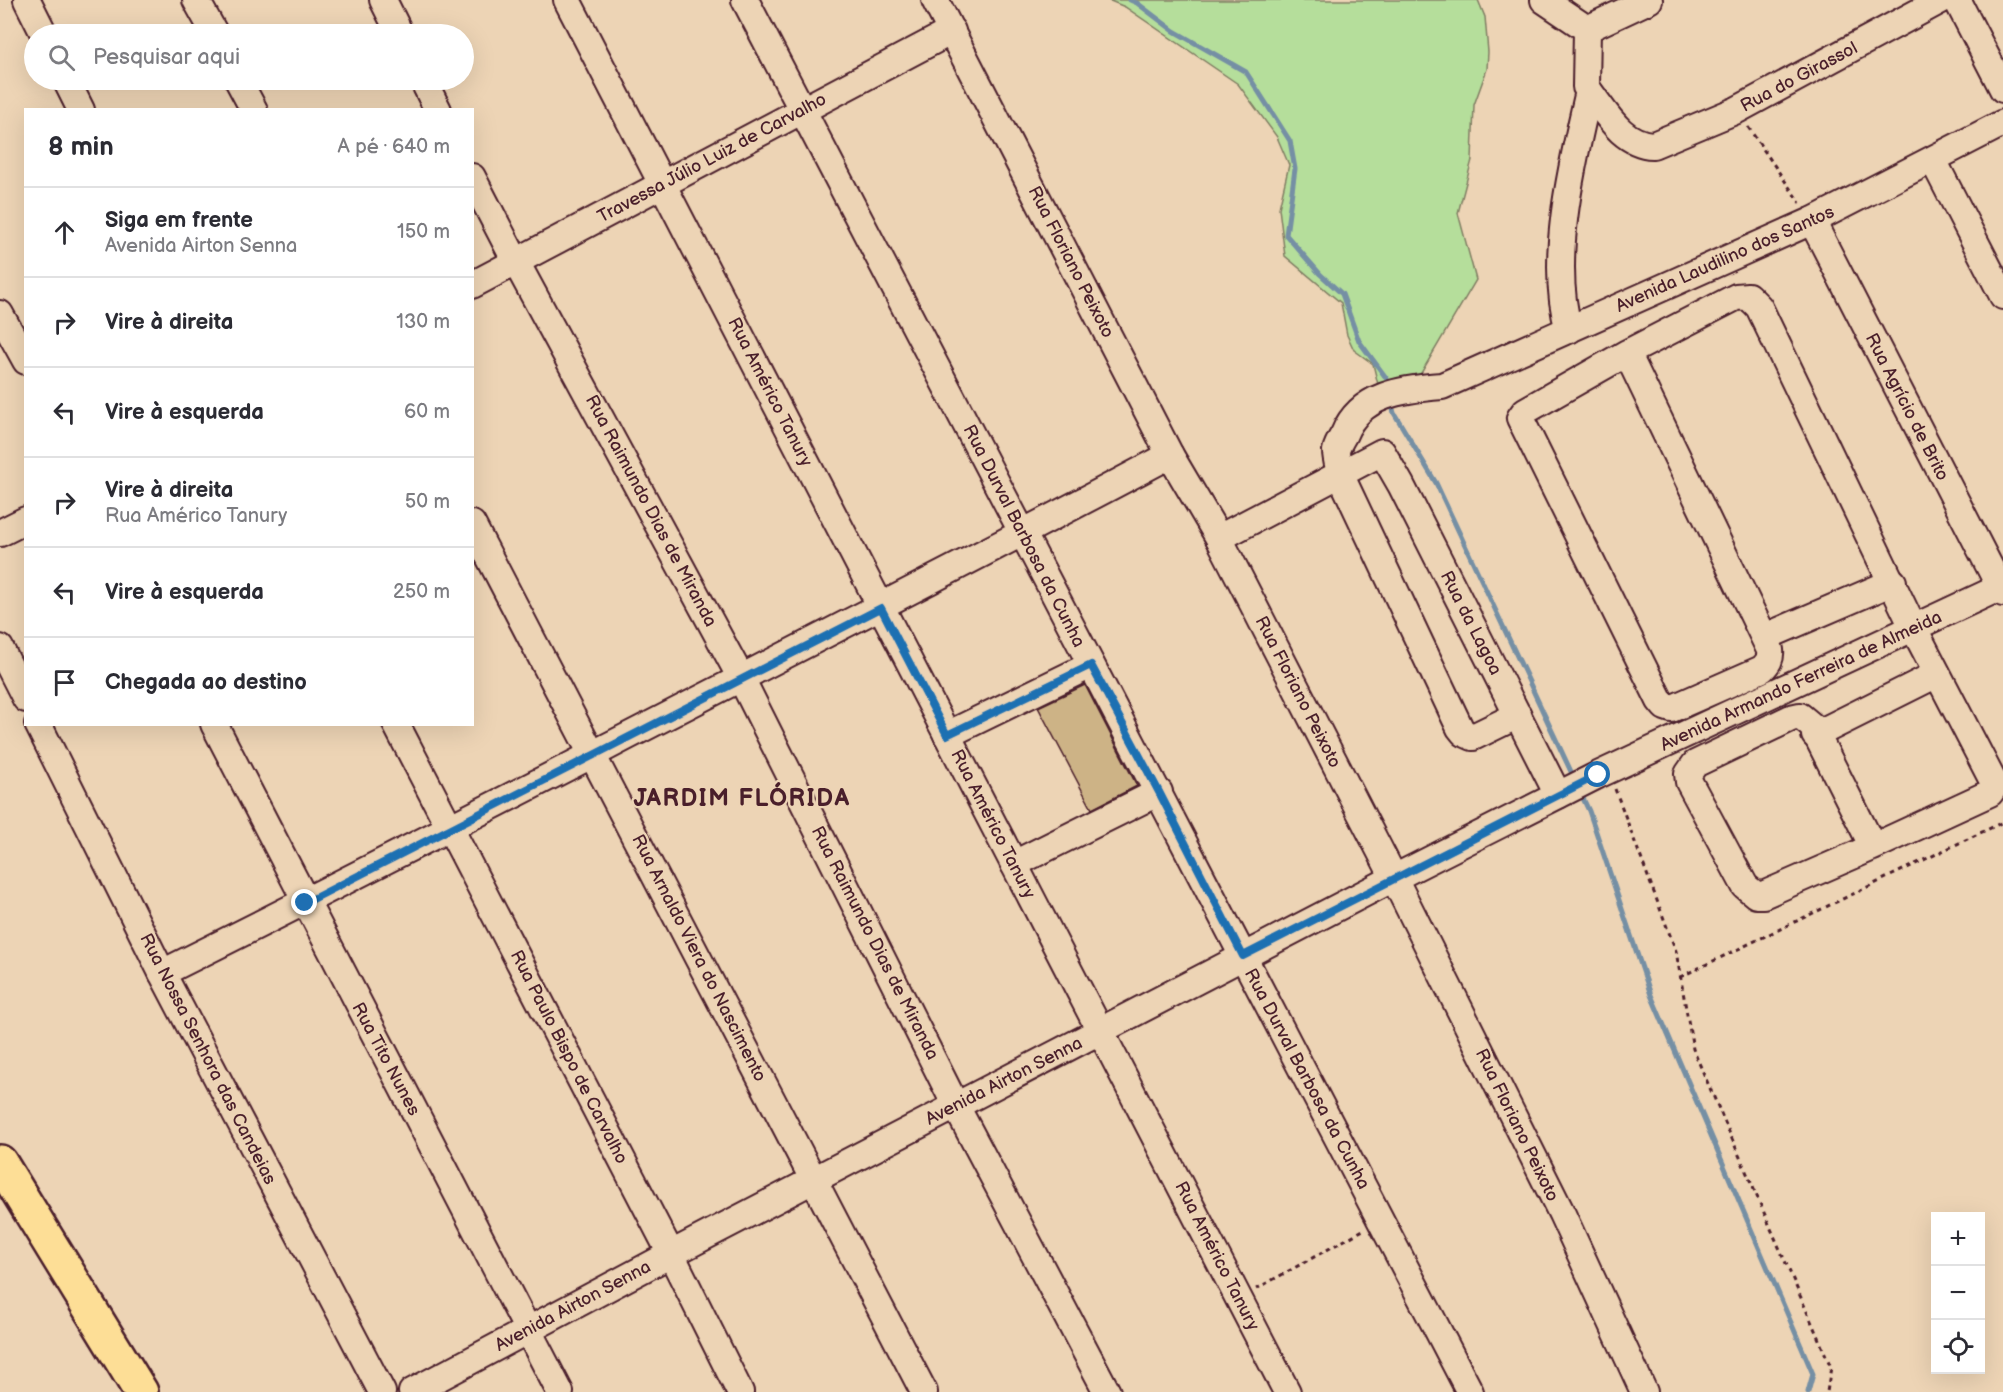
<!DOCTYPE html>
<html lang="pt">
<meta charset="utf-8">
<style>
body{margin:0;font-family:"Balsamiq Sans",sans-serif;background:#f7f7f7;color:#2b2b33}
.controls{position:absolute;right:18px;bottom:18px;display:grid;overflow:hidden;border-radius:0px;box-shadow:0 6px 24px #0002}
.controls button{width:54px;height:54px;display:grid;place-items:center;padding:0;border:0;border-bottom:2px solid #e1e1e2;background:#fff;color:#2b2b33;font:30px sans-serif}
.stop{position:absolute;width:18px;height:18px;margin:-14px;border:4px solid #1f6fb2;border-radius:50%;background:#fff}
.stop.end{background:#1f6fb2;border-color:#fff;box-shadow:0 2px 6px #0008}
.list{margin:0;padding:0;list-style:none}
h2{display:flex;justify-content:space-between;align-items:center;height:78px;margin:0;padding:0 24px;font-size:26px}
h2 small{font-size:20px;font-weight:400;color:#7c7c81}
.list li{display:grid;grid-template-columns:39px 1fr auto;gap:18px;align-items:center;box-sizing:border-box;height:90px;padding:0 24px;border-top:2px solid #e1e1e2}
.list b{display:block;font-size:22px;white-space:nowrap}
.list p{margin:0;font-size:20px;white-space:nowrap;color:#7c7c81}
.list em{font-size:20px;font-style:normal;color:#7c7c81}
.icon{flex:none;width:33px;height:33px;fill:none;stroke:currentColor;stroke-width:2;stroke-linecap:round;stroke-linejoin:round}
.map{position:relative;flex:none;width:2003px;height:1392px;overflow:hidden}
.search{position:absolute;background:#fff;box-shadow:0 6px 24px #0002;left:24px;top:24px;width:450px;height:66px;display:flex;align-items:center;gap:15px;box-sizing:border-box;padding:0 21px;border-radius:33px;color:#7c7c81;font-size:22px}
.panel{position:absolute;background:#fff;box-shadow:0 6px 24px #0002;left:24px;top:108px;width:450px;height:618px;border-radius:0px}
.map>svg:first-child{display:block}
</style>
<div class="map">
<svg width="2003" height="1392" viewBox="0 0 2003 1392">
<rect width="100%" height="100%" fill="#edd4b5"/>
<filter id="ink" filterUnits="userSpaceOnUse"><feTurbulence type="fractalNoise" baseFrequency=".0167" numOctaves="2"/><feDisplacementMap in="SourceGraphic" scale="12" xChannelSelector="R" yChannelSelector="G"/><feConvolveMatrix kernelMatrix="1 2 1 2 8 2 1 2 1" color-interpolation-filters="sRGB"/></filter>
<g filter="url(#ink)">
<path fill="#b5de9b" stroke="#807e63" stroke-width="1.5" d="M1108,0H1478L1485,17L1488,52L1487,69L1474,105L1472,160L1458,213L1476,280L1407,397H1381L1373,364L1354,350L1347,335L1341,303L1285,256L1279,208L1289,165L1277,137L1238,84L1125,7Z"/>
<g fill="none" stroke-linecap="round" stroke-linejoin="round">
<g stroke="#758fa4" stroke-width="5">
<path d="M1130,0L1137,3L1174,31L1246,72L1290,141L1295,169L1286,235L1320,274L1342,294L1359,341L1387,379L1389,389"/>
<path d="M1391,401L1394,413L1436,483L1574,778"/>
<path d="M1580,792L1589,811L1651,995L1813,1374L1808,1392"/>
</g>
</g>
<path fill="#cdb386" stroke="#4a1f2b" stroke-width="1.5" d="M1085,685L1137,786L1092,809L1038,707Z"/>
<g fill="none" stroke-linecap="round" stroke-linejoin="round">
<g stroke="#4a1f2b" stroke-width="30">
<g id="minor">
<path d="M27,0L44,34"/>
<path d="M196,0L215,34"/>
<path d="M383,0L400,34"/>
<path d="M567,0L1287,1392"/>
<path d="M745,0L1470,1392"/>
<path d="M935,0L1170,455L1219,538L1394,878L1562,1214L1644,1392"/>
<path d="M1544,0L1587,29L1586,87L1589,91C1606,113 1622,144 1653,145L1737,110L1941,0"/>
<path d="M1957,0L2003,89"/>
<path d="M1587,29L1649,0"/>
<path d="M66,80L81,110"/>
<path d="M238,80L254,110"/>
<path d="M423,80L438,110"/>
<path d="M1933,160L2003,296"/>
<path d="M472,177L516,262L741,678L956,1106L1107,1392"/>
<path d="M1812,221L2003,593"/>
<path d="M472,285L952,31"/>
<path d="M0,314L26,361"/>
<path d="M1569,330C1548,260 1573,161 1589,91"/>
<path d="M1627,353L1770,650C1771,659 1768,663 1762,669L1671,709L1665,707L1660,701L1520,418L1525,411L1627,353L1736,297L1748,296L1759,307L1910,621L1993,781L1994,787L1990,793L1873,847L1763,895H1756L1745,886L1689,782L1688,774L1695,764L1791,718L1800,716L1812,726L1873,847"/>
<path d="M472,524L924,1392"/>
<path d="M0,533L26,520"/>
<path d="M1219,538L1382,452L1401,485L1558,795"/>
<path d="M1765,637L1893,582"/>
<path d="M0,648L26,699"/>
<path d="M1518,715L1473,737L1464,733L1460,728L1340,474C1339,468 1336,458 1336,451C1337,446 1341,439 1344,434C1360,394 1403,389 1442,386L1812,221L2003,123"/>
<path d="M38,724L162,973L382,1392"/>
<path d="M214,724L560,1392"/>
<path d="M396,724L671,1254L740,1392"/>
<path d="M947,735L1091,665"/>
<path d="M1815,735L1937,674"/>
<path d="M1014,864L1159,792"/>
<path d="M162,973C356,877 548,777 741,678C884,604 1028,531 1170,455"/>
<path d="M412,1392L671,1254L1394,878L1598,775L2003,586"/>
</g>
</g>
<g stroke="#4a1f2b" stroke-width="38">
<path id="major" d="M0,1162L141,1392"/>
</g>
<g stroke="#4a1f2b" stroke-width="3" stroke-dasharray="4.5 4.5" stroke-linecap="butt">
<path d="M1748,127L1800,203"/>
<path d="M1615,789L1676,951L1693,1049L1831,1367L1827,1392"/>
<path d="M1680,977L2003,822"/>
<path d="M1256,1289L1363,1230"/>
</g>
<use href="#minor" stroke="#edd4b5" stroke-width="26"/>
<use href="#major" stroke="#fdde96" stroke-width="33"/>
</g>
</g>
<g fill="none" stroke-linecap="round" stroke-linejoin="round" filter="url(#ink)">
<path stroke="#1f6fb2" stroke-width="8" d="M305,903L881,608L947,735L1091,665L1159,792L1243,956L1598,775"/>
</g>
<g text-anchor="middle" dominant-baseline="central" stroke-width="4.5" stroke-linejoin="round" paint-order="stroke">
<g font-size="18" fill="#4a1f2b" stroke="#edd4b5">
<text transform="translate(1799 77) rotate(-28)">Rua do Girassol</text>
<text transform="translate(712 158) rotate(-28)">Travessa Júlio Luiz de Carvalho</text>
<text transform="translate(1725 259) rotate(-24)">Avenida Laudilino dos Santos</text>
<text transform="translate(1071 262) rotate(63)">Rua Floriano Peixoto</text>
<text transform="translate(770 392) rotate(63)">Rua Américo Tanury</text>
<text transform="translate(1907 407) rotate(63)">Rua Agrício de Brito</text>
<text transform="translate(651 511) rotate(62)">Rua Raimundo Dias de Miranda</text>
<text transform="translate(1024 536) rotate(63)">Rua Durval Barbosa da Cunha</text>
<text transform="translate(1471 623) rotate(63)">Rua da Lagoa</text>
<text transform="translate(1801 681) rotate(-25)">Avenida Armando Ferreira de Almeida</text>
<text transform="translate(1298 692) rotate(63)">Rua Floriano Peixoto</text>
<text transform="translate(993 824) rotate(63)">Rua Américo Tanury</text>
<text transform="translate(875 943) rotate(63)">Rua Raimundo Dias de Miranda</text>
<text transform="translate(699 958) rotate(63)">Rua Arnaldo Viera do Nascimento</text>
<text transform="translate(569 1057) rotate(63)">Rua Paulo Bispo de Carvalho</text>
<text transform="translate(208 1059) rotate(63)">Rua Nossa Senhora das Candeias</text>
<text transform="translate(386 1059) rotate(62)">Rua Tito Nunes</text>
<text transform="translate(1307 1079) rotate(62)">Rua Durval Barbosa da Cunha</text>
<text transform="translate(1004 1081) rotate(-27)">Avenida Airton Senna</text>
<text transform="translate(1517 1125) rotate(64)">Rua Floriano Peixoto</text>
<text transform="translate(1217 1256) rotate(63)">Rua Américo Tanury</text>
<text transform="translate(573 1306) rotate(-28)">Avenida Airton Senna</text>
</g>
<g font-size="24" font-weight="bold" letter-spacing="1.5" fill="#4a1f2b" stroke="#edd4b5">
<text x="742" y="798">JARDIM FLÓRIDA</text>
</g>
</g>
</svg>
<div class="controls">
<button>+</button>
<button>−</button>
<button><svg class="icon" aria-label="locate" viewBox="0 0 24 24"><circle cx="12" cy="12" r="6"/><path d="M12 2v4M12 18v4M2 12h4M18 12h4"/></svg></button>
</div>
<div class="stop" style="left:1598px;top:775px"></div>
<div class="stop end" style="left:305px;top:903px"></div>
<div class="search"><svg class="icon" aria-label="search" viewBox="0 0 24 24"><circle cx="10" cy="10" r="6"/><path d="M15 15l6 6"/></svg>Pesquisar aqui</div>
<section class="panel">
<h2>8 min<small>A pé · 640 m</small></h2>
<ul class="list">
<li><svg class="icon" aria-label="ahead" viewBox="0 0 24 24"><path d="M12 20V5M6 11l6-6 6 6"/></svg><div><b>Siga em frente</b><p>Avenida Airton Senna</p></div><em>150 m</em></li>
<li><svg class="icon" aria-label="right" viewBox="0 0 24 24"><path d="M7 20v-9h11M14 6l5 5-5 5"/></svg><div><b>Vire à direita</b></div><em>130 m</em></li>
<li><svg class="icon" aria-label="left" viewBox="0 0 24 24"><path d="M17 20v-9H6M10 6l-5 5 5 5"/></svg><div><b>Vire à esquerda</b></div><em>60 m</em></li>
<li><svg class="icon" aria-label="right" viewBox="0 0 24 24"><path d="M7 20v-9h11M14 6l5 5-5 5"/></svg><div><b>Vire à direita</b><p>Rua Américo Tanury</p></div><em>50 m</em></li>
<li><svg class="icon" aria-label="left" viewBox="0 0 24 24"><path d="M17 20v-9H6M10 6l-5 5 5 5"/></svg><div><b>Vire à esquerda</b></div><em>250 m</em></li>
<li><svg class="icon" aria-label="arrive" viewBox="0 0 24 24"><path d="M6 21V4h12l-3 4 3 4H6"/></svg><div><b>Chegada ao destino</b></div></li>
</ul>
</section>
</div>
